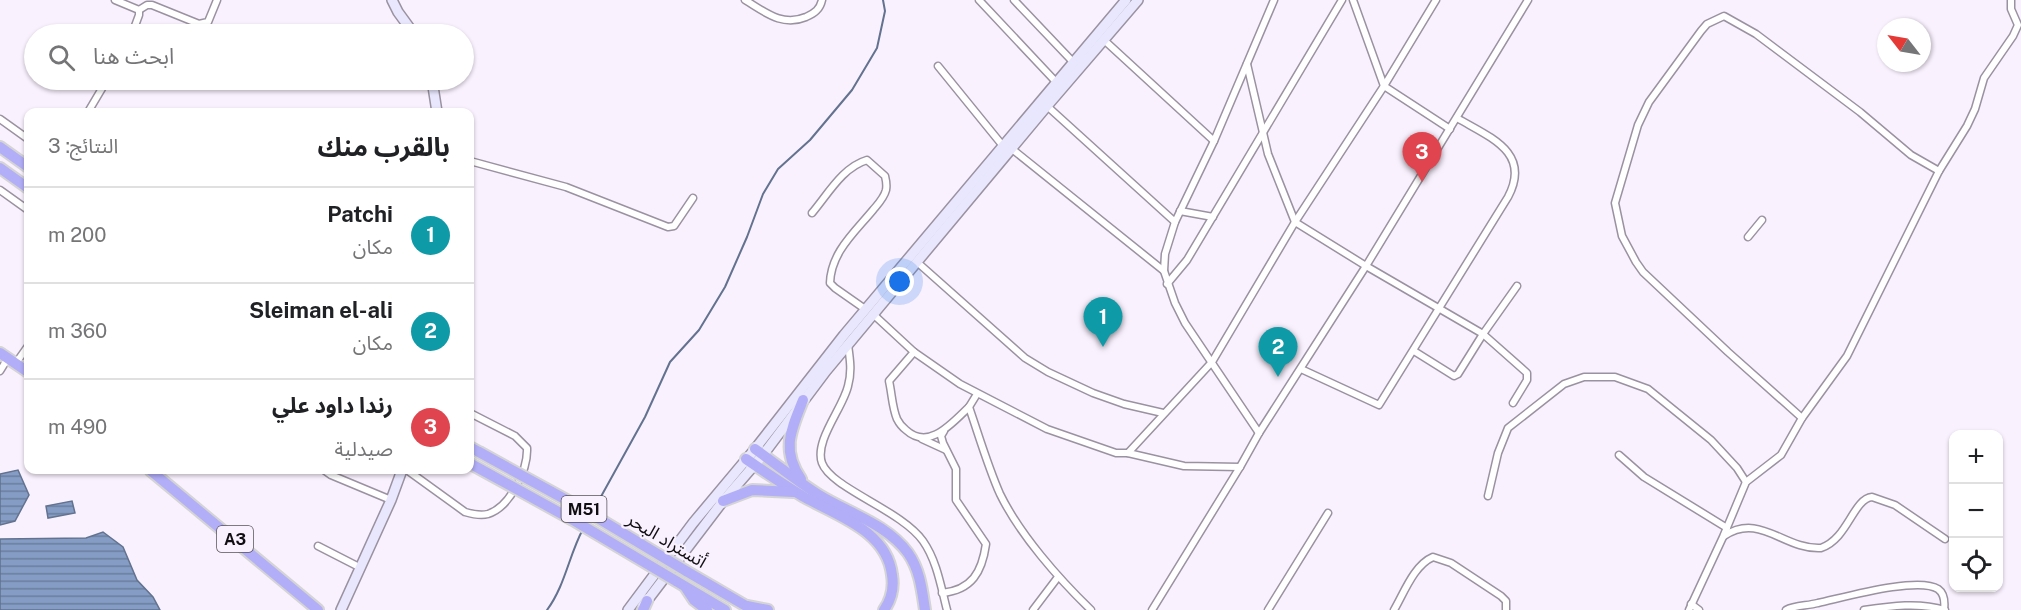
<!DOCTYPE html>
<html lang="ar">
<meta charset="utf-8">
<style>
body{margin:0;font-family:"Public Sans","Noto Sans Arabic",sans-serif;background:#f2f2f2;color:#202124;direction:rtl}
.controls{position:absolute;right:18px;bottom:18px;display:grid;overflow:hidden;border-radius:12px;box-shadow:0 2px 4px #0004}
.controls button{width:54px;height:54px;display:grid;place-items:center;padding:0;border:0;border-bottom:2px solid #e0e0e0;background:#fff;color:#202124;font:30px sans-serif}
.compass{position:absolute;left:1877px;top:18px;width:54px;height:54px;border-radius:50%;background:#fff;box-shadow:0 2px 4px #0004;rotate:301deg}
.you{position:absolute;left:900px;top:282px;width:21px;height:21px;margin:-15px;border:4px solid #fff;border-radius:50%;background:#1a73e8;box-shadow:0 0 0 9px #1a73e833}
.badge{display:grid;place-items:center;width:39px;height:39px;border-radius:50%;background:#db2777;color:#fff;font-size:20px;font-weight:700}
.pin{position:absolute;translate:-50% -50px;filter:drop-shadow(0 2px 3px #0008)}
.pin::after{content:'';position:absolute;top:32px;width:21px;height:18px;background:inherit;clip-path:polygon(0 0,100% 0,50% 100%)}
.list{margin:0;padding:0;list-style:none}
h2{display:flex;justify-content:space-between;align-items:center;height:78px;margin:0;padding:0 24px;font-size:26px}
h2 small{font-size:20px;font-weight:400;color:#757577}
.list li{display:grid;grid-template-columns:39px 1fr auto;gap:18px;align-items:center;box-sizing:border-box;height:96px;padding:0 24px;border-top:2px solid #e0e0e0}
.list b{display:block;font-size:22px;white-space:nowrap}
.list p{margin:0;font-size:20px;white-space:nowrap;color:#757577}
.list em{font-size:20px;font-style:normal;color:#757577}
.icon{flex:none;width:33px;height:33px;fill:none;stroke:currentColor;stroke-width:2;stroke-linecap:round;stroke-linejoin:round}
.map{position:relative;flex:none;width:2021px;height:610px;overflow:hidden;direction:ltr}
.search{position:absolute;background:#fff;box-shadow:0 2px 4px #0004;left:24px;top:24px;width:450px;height:66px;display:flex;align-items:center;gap:15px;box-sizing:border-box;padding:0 21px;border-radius:33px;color:#757577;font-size:22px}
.panel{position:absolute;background:#fff;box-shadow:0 2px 4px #0004;left:24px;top:108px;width:450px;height:366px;border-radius:12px;direction:rtl}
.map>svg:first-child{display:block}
</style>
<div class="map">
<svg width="2021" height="610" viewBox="0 0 2021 610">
<defs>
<pattern id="water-rules" width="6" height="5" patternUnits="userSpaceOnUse" patternTransform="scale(1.5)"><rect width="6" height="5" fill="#859dc4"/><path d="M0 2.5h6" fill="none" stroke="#6b7e9e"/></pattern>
</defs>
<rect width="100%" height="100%" fill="#f9f1fe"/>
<g fill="url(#water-rules)" stroke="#62728f" stroke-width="1.5">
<path d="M18,470L29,495L15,521L0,525V474Z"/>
<path d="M72,501L75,513L48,518L46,506Z"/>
<path d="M103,532L123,547L137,580L153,597L160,610H0V539L86,538Z"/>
</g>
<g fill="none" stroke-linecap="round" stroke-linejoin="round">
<g stroke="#62728f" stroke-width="2">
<path d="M593,511L645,417L670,362L699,330L725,287L747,237L763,194L778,169L810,140L852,90L877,48L885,11L883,0"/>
<path d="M547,610C565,586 569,555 583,529"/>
</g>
<g stroke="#9b92a1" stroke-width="9">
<g id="street">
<path d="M115,0L139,10V15L132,34"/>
<path d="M745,0C765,12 782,27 806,17C815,13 820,9 822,0"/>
<path d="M979,0L1057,83"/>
<path d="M1014,0L1074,63"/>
<path d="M1353,0L1384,86L1450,129"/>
<path d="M139,10L147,5H152L199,24L208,22L217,0"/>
<path d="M1104,40L1214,141"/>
<path d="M1247,64L1268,154L1295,222L1366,266L1483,334L1458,374L1454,376L1414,351"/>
<path d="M938,66L1003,146"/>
<path d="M1047,106L1175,222"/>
<path d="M88,112L107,80"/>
<path d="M0,119L28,139"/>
<path d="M1012,149L1164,271"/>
<path d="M470,161L566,187L668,227L674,226L693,198"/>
<path d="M0,190L28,210"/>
<path d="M1180,211L1213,217"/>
<path d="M812,213C828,194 843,167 867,160L885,176C886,180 887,185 886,190C884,198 878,204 873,210C855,232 831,252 830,283L835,288L865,309"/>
<path d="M1748,237L1762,220"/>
<path d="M917,262L1025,358L1048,372L1093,393L1124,404L1163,413"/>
<path d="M1167,284L1187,260L1342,0"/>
<path d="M874,315L914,352L960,384L1047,429L1116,453H1128L1184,466L1240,467"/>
<path d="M848,345C850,359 852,372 848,386C843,408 814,441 822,463C831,488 901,510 923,541C937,561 941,587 947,610"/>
<path d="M914,352L889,381C892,394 892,407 897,419C899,423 902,427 906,430C929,451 952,423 969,407"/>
<path d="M16,363L28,346"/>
<path d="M1301,369L1379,405L1508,197C1532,152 1489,137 1457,118"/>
<path d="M0,371L8,358"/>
<path d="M977,394L969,407C979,436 988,467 1000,494C1020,535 1059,579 1091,610"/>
<path d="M1513,403L1527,380V373L1483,334L1517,286"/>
<path d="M1802,418L1728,352L1643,272L1636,262L1622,236L1615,203L1638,125L1649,102L1701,31L1707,24L1724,16L1756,34L1860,112L1911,155L1939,171"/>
<path d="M1259,433L1185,323L1175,303L1164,271L1165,254L1175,222L1214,141L1274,0"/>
<path d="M922,439L946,450"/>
<path d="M1128,453L1212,362L1295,222L1384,86L1436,0"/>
<path d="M1619,455L1644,477L1727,528"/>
<path d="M324,470L331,475L391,500"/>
<path d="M407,470L465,512C472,514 480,516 488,514C510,507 528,470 527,448L515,436L470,413"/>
<path d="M1488,496L1498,453L1508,428L1564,384L1584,377H1615L1648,389L1711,440L1737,468L1746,482"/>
<path d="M1724,536C1760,512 1784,550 1821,548C1848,539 1853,499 1872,497L1895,505L1945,539"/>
<path d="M318,546L361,568"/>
<path d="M942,593C972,590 982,572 986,544L956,500V469L943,443L941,436L944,431"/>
<path d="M1691,604L1699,610"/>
<path d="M1033,610L1058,577"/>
<path d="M1152,610L1240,467L1259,433L1366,266L1528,0"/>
<path d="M1268,610L1328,513"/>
<path d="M1394,610C1404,593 1414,565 1433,557L1451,563L1501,596L1506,601V610"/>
<path d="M1689,610L1723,537L1746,482L1781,455L1802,418L1847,356L1939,171L1967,126L1975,109L1984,78L2013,36L2018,25L2011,9V0"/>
<path d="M1786,610C1795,605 1807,606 1818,603C1842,598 1918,576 1938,589C1945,594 1945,602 1944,610"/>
<path d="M1864,610C1891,606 1919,602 1945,610"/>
</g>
</g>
<g stroke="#9b92a1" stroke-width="12">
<g id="secondary">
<path d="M392,0L398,12L414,34"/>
<path d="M432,80L437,112"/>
<path d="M643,606L723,501L763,455L826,371L1047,106L1138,0"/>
<path d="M341,610L391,500L402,470"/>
<path d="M628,610L693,523L755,449L844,335L1126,0"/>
</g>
</g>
<g stroke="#d4d4d5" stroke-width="14">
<g id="highway">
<path d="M0,147L28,167"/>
<path d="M0,168L28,188"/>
<path d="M0,353L28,372"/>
<path d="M470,447L479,452"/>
<path d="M755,449C776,464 797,481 819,495C848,513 887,524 908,553C920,570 922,590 925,610"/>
<path d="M746,459C765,472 784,485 804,497C838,516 887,531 892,575C894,587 891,600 884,610"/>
<path d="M150,470L318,610"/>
<path d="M801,479C781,450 791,430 803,400"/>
<path d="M723,501L752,490L793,492"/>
<path d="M686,571L753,610"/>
<path d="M676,581L725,610"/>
<path d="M686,588L694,600L707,610"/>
<path d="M747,606L768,610"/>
<path d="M643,610L647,601"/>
</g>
</g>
<use href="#street" stroke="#fff" stroke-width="6"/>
<use href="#secondary" stroke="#e8e7fd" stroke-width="9"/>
<use href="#highway" stroke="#b2aef8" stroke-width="10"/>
<g stroke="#d4d4d5" stroke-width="14" stroke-linecap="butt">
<g id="highway-bridge">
<path d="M479,452L581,508L686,571"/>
<path d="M471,464L573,520L676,581"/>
</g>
</g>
<use href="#highway-bridge" stroke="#b2aef8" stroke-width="10"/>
</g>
<g text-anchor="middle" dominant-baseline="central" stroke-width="4.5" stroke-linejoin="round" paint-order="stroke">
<g fill="#f9f1fe" stroke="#57525a" stroke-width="1.5">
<rect x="561.5" y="496" width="45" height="26" rx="4.5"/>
<rect x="217" y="526" width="36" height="26" rx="4.5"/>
</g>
<g font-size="16" font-weight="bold" fill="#110e13">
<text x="584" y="509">M51</text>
<text x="235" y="539">A3</text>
</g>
<g font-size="18" fill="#110e13" stroke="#f9f1fe">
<text transform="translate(667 540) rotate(31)">أتستراد البحر</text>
</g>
</g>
</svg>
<div class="controls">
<button>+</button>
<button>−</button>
<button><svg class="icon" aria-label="locate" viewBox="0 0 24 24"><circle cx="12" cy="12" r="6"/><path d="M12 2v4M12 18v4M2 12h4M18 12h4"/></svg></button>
</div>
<svg class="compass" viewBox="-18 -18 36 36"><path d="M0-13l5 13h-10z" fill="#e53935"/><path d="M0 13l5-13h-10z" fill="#757577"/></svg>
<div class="you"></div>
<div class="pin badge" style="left:1103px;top:347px;background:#0f9aa8">1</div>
<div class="pin badge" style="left:1278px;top:377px;background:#0f9aa8">2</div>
<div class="pin badge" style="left:1422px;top:182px;background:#e0444e">3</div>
<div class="search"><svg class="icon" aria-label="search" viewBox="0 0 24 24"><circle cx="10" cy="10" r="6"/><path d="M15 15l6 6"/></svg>ابحث هنا</div>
<section class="panel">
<h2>بالقرب منك<small>النتائج: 3</small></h2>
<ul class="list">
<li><span class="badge" style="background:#0f9aa8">1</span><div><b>Patchi</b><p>مكان</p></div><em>200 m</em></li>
<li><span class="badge" style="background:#0f9aa8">2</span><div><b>Sleiman el-ali</b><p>مكان</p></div><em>360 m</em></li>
<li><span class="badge" style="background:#e0444e">3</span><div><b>رندا داود علي</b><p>صيدلية</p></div><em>490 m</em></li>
</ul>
</section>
</div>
